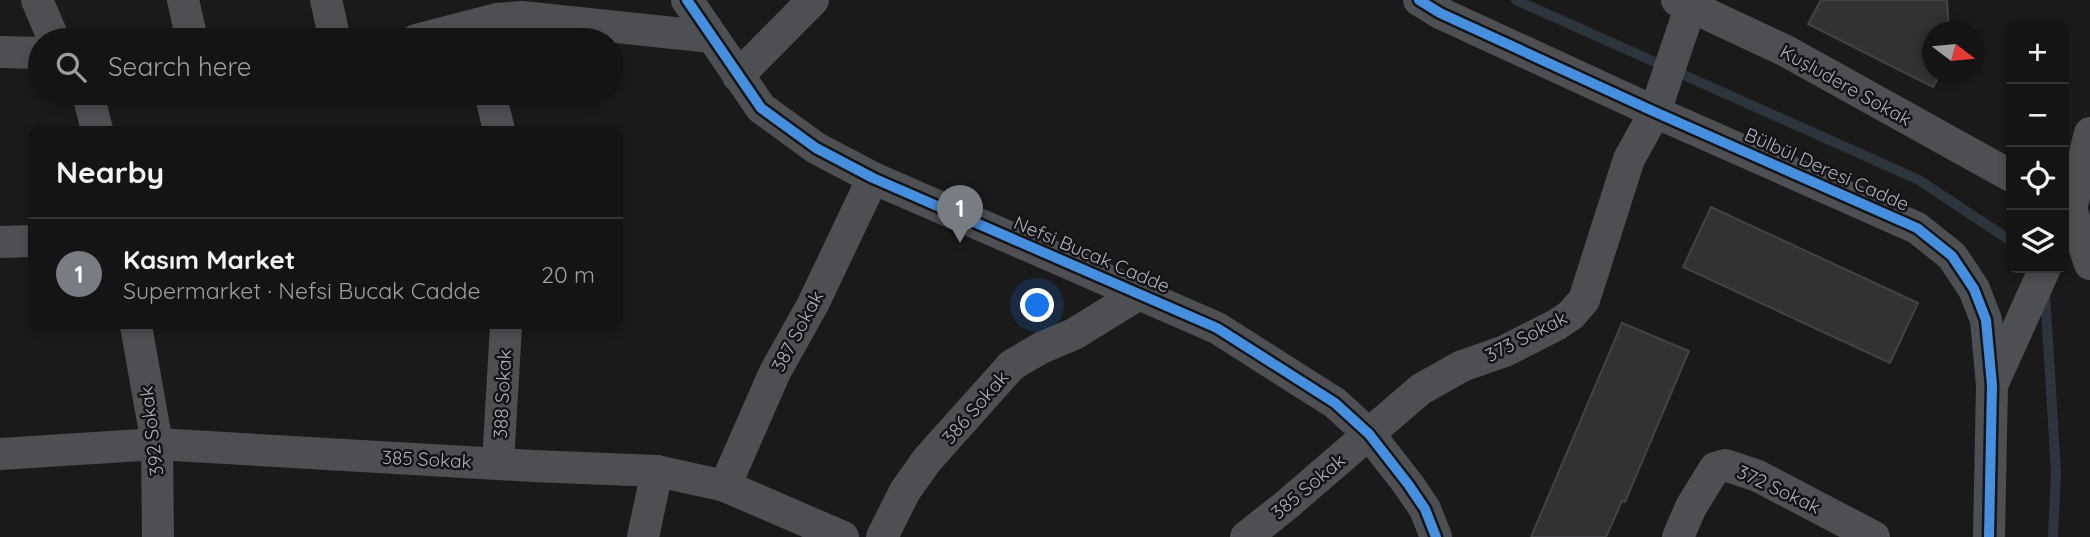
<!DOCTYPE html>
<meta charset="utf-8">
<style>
body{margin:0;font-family:Quicksand,sans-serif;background:#212122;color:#f1f3f6}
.controls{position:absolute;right:21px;top:21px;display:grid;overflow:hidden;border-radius:10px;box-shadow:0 4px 10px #0003}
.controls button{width:63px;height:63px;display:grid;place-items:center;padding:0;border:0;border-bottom:2px solid #333334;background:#141414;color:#f1f3f6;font:35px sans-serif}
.compass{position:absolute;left:1922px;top:21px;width:63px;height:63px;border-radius:50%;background:#141414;box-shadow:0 4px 10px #0003;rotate:106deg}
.you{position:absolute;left:1038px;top:306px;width:24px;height:24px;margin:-18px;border:5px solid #fff;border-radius:50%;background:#1a73e8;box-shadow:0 0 0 10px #1a73e833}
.badge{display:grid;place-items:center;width:46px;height:46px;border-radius:50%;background:#787c83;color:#fff;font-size:23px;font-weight:700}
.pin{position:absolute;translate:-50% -58px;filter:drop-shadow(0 2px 4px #0008)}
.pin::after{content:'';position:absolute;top:37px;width:24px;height:21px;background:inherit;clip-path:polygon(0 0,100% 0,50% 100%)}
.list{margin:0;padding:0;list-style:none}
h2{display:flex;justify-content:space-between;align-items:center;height:91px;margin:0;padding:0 28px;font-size:30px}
h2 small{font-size:23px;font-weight:400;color:#9d9ea0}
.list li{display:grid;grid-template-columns:46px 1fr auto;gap:21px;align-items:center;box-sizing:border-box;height:112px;padding:0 28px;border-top:2px solid #333334}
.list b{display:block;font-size:26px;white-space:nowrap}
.list p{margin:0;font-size:23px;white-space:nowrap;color:#9d9ea0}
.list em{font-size:23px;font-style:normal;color:#9d9ea0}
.icon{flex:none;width:38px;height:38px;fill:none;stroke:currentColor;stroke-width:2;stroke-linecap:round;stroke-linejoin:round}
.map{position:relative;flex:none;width:2090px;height:537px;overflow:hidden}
.search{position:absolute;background:#141414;box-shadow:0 4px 10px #0003;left:28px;top:28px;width:595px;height:77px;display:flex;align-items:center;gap:18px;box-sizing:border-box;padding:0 24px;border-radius:38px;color:#9d9ea0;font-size:26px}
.panel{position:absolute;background:#141414;box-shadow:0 4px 10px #0003;left:28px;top:126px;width:595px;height:203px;border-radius:10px}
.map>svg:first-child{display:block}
</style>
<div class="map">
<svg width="2090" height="537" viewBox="0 0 2090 537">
<rect width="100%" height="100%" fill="#1a1a1a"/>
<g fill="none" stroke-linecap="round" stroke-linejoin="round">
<g stroke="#2c353d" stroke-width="10">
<path d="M1516,0L1919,180L2011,241"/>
<path d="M2045,293L2056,472L2053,537"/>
</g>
</g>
<g fill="#323232" stroke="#424346" stroke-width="2">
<path d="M1821,0H1947L1949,32H1932V74H1940L1933,87L1808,24Z"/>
<path d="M1711,207L1918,303L1890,363L1683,267Z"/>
<path d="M1622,323L1689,351L1625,502L1622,501L1606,537H1531Z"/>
</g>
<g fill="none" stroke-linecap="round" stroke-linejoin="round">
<g stroke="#4e4f53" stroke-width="32">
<path d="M37,0L54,40"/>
<path d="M183,0L192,40"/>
<path d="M326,0L335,40"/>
<path d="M687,0L761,108L816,148L873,178L1217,328L1335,403L1369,434L1408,484L1425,509L1436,537"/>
<path d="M1419,0L1440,13L1655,112L1917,228L1952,256L1974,289L1986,320L1992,385L1989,537"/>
<path d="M1677,0L1786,51L2011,176"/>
<path d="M416,40L497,19L522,17L712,37"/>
<path d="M0,52L40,53"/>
<path d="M738,76L813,0"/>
<path d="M85,93L89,98L97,130"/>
<path d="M490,93L499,130"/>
<path d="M2064,205L2071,209L2090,264"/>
<path d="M2064,226L2071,209L2090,133"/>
<path d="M0,242L32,241"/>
<path d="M136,326L157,444L158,537"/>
<path d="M1994,381L2045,268"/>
<path d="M0,454L157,444L534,466L657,471L725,486L843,537"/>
<path d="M498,463L506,326"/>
<path d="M725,486L775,372L813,304L873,178"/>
<path d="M643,537L657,471"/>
<path d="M882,537L905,491L927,460L1012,365L1041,348L1074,334L1139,294"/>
<path d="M1246,537L1284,507L1421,389L1462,366L1505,351L1556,325L1571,315L1584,300L1629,159L1655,112L1691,5L1690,0"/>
<path d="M1678,537L1691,507L1715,468L1725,465L1758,476L1874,537"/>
</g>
<g stroke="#141416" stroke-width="15">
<g id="cycleway">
<path d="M687,0L761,108L816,148L873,178L1217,328L1335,403L1369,434L1408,484L1425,509L1436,537"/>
<path d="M1419,0L1440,13L1655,112L1917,228L1952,256L1974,289L1986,320L1992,385L1989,537"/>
</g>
</g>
<use href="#cycleway" stroke="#468fdf" stroke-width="10"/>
</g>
<g text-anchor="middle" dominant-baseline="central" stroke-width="5" stroke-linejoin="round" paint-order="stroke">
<g font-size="19" fill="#abb0bb" stroke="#141416">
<text transform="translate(1846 85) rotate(29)">Kuşludere Sokak</text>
<text transform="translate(1827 169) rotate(24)">Bülbül Deresi Cadde</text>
<text transform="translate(1092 254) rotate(23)">Nefsi Bucak Cadde</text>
<text transform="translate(797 331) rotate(-62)">387 Sokak</text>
<text transform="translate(1526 336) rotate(-27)">373 Sokak</text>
<text transform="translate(502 394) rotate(-87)">388 Sokak</text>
<text transform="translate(975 407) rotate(-49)">386 Sokak</text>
<text transform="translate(151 431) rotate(-97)">392 Sokak</text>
<text transform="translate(427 459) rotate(3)">385 Sokak</text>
<text transform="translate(1308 486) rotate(-40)">385 Sokak</text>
<text transform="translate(1779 489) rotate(25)">372 Sokak</text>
</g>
</g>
</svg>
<div class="controls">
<button>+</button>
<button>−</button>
<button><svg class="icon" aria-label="locate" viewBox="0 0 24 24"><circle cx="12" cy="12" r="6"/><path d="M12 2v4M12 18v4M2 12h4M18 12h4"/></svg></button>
<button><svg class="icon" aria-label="layers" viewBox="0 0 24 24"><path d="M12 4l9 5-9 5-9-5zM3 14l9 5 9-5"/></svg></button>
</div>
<svg class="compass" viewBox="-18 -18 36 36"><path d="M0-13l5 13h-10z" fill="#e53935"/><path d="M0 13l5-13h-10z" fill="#9d9ea0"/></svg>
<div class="you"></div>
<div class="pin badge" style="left:960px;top:243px">1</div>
<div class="search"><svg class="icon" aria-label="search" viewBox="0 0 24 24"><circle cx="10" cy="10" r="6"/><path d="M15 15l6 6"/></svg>Search here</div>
<section class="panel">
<h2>Nearby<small></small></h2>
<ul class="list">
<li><span class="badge">1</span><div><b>Kasım Market</b><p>Supermarket · Nefsi Bucak Cadde</p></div><em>20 m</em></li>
</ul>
</section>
</div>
